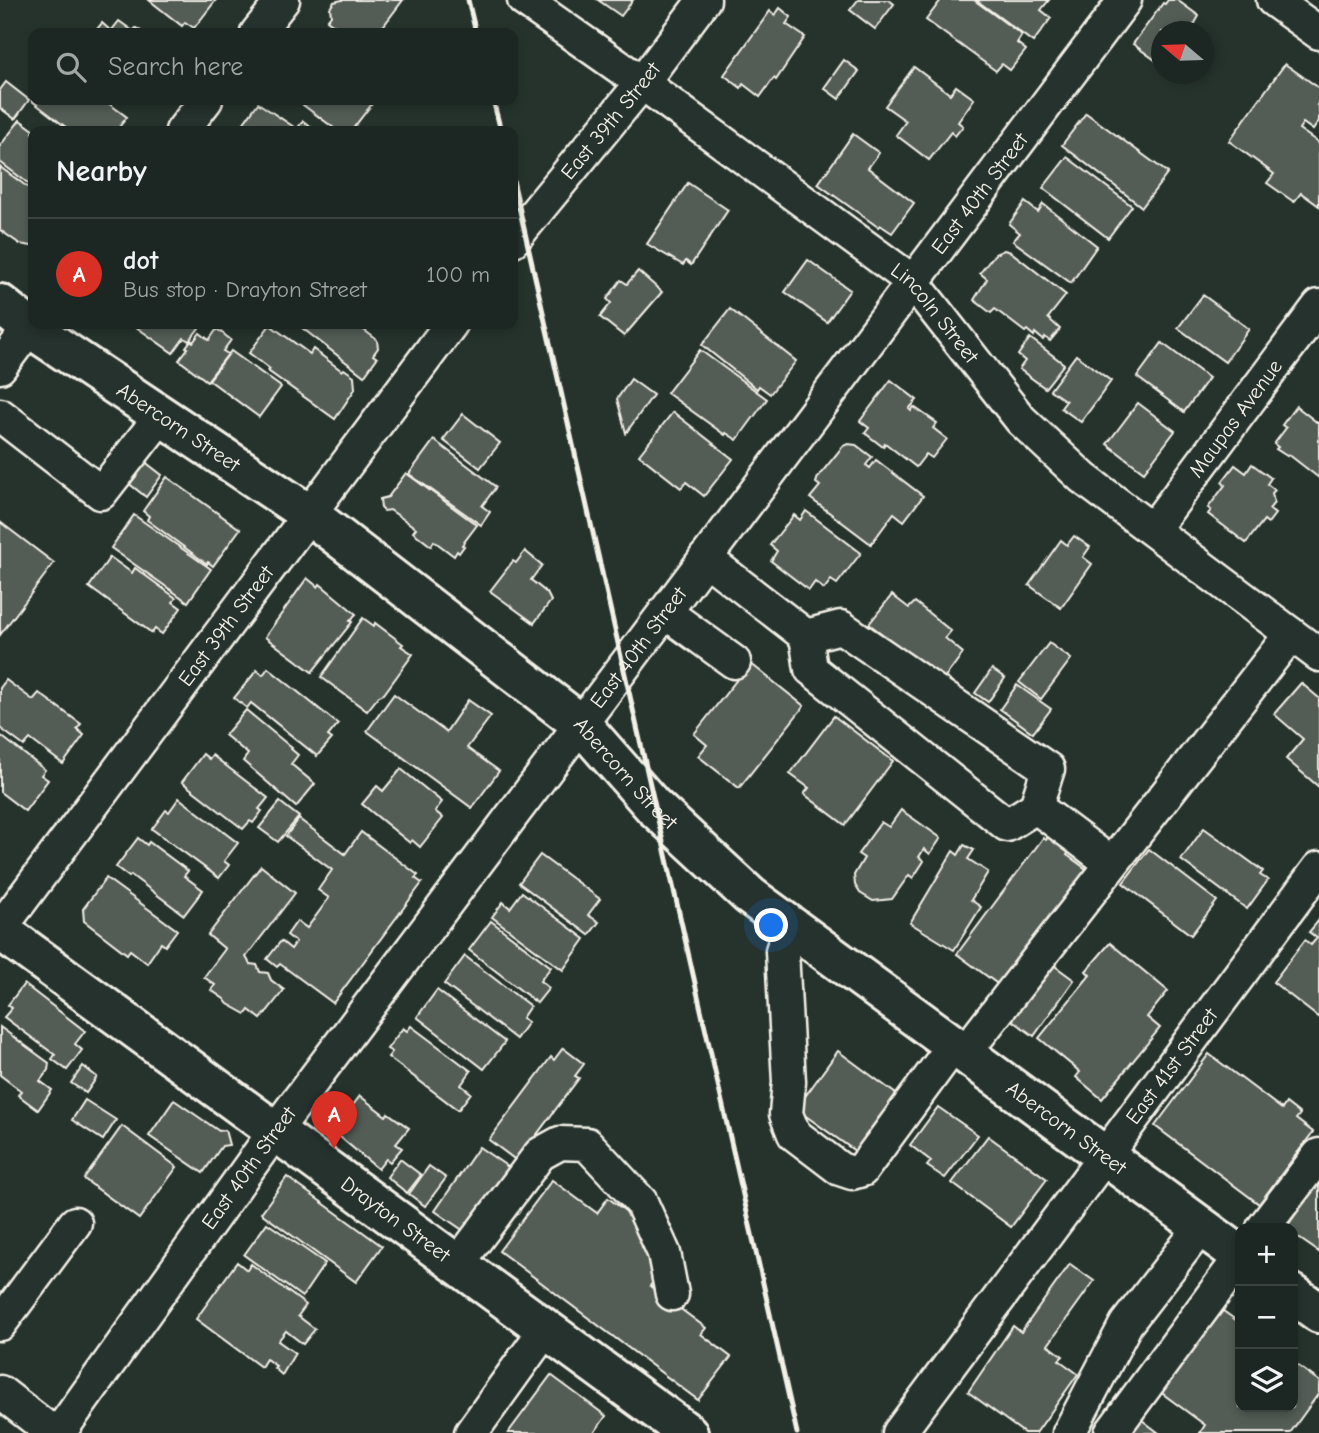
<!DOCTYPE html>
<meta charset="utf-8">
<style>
body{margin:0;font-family:"Comic Neue",sans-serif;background:#29322f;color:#f1f3f6}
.controls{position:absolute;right:21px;bottom:21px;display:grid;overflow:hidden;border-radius:14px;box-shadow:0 4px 10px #0003}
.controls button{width:63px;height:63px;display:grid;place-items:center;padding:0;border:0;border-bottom:2px solid #3a4340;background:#1c2622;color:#f1f3f6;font:35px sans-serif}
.compass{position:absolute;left:1151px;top:21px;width:63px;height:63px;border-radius:50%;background:#1c2622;box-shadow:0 4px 10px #0003;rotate:289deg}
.you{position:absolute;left:772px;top:926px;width:24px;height:24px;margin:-18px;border:5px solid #fff;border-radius:50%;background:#1a73e8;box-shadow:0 0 0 10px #1a73e833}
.badge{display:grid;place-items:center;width:46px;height:46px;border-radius:50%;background:#d93025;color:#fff;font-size:23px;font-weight:700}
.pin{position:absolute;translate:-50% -58px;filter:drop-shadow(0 2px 4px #0008)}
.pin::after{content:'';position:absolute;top:37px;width:24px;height:21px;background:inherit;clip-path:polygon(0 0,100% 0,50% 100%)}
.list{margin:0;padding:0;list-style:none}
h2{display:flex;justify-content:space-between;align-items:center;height:91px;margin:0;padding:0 28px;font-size:30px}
h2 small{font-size:23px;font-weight:400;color:#a0a5a5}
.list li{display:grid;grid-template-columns:46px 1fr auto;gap:21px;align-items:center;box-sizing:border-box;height:112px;padding:0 28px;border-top:2px solid #3a4340}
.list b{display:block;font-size:26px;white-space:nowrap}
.list p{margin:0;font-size:23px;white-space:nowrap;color:#a0a5a5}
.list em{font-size:23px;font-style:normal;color:#a0a5a5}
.icon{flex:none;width:38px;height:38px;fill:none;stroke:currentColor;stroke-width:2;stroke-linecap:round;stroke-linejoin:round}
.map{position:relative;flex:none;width:1319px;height:1433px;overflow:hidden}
.search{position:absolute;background:#1c2622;box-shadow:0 4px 10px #0003;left:28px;top:28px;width:490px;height:77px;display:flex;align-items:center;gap:18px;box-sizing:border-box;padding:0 24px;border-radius:14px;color:#a0a5a5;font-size:26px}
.panel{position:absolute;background:#1c2622;box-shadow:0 4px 10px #0003;left:28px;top:126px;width:490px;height:203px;border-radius:14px}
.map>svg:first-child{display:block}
</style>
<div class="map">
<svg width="1319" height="1433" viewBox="0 0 1319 1433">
<rect width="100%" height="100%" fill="#26332d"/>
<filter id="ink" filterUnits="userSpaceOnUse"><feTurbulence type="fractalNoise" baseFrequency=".0143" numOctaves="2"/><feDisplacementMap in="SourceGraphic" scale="14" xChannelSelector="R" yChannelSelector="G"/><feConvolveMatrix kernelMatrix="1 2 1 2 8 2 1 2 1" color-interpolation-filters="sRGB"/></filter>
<g filter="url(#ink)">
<g fill="#525c55" stroke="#f4f1e8" stroke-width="2">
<path d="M149,0H216L194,28L185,22L182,26Z"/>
<path d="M342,0H403L378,33H345L327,20L331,15L330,8L334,2Z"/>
<path d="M598,0H633L621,16Z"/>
<path d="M858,0H889L894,4L875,29L850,10Z"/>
<path d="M941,0H974L1022,35L1017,43L1026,50L1010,70L1002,64L996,71L926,20Z"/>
<path d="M976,0H1049L1041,10L1051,18L1033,42Z"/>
<path d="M1168,0H1177L1199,16L1190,32H1162V65L1133,44L1163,3L1165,4Z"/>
<path d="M780,8L791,17L786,24L805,37L776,80L774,78L760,97L743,84L741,88L724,75L770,11L775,15Z"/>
<path d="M119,21L133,31L136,28L144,33H94L102,23L111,31Z"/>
<path d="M844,60L859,71L839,99L824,88Z"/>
<path d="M1285,64L1319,88V102L1317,105L1319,107V121L1313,130L1303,123L1299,129L1319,143V206L1301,193L1294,202L1267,183L1274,174L1229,141Z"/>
<path d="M914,67L950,94L956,86L974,99L958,122L963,126L955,136L951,132L929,160L896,135L906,121L885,106Z"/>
<path d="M6,82L29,100L15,119L0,108V90Z"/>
<path d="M33,99L104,100L127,117L116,131H71L32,101Z"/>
<path d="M300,100H375L351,131H338L303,105L304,103Z"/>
<path d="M258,103L297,129L303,121L316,131H238Z"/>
<path d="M1086,113L1168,173L1142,207L1062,145Z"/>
<path d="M20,120L35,131H33V187L0,162V146Z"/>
<path d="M853,134L879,153L868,168L914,203L892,233L880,225L878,227L818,184Z"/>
<path d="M1067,157L1132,206L1108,238L1043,188Z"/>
<path d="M0,167L33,191V245L31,246L20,244L0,230Z"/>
<path d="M688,183L728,210L691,265L686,261L683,265L647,244Z"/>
<path d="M1025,202L1038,212L1043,204L1097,246L1071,283L1013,241L1020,233L1009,224Z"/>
<path d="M1004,250L1011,252L1066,295L1048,318L1060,329L1050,341L1045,337L1043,340L1035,333L1034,336L1027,330L1025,332L995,309L991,313L974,300L987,279L980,273L995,254Z"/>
<path d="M808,260L850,290L827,322L785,292Z"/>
<path d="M638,271L662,292L624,336L600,317L611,303L607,299L621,280L627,284Z"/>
<path d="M1203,295L1249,329L1225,362L1178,328Z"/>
<path d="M730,309L796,361L770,394L759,386L757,389L702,345Z"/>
<path d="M132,324H202L189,341L184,338L173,353Z"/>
<path d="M297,324H356L377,340L378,348L373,355L377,358L364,376Z"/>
<path d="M270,325L310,354L313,349L342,371L344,369L354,376L355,389L335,419L268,371L270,369L249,353Z"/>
<path d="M217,329L231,340L223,351L228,354L207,381L179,360L188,348L186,347L191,340L193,342L200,333L209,340Z"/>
<path d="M1030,338L1064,364L1045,388L1019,369L1025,361L1018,355Z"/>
<path d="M1162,343L1209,378L1184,412L1137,377Z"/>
<path d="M700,350L767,399L737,440L726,433L725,435L667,393Z"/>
<path d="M231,351L281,387L259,417L209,380Z"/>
<path d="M1076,355L1111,381L1081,422L1061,408L1066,401L1050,390Z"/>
<path d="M631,379L653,395L626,433L617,399Z"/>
<path d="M891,380L917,400L909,409L911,411L914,407L937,423L933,428L947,439L932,458L926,454L916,467L885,443L883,447L865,433L869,428L860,421Z"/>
<path d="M1138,403L1175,431L1144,472L1107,444Z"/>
<path d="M1296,406L1319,424V478L1288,454L1287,456L1276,449L1278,447L1274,444L1286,428L1282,425Z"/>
<path d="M673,412L733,459L704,496L686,482L681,488L639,455Z"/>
<path d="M463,414L500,443L480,468L443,440Z"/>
<path d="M434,440L496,487L482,506L490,512L481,525L409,474Z"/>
<path d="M848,444L856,445L872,457L866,465L870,468L876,460L923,496L904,521L894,513L871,544L810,498L820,486L816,483L818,477L843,446Z"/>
<path d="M144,461L162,475L146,497L127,482Z"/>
<path d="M1252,464L1271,478L1267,484L1275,490L1272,493L1274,503L1269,509L1275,514L1268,523L1264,520L1246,543L1208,514L1211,510L1208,508L1225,485L1222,482L1235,465L1246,473Z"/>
<path d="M406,473L477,525L462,545L464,546L459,553L457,551L454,556L434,541L431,546L413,532L416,528L390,510L384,511L381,508L380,499L388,497Z"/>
<path d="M167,477L240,529L213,566L208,562L207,564L147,520L149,516L143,511Z"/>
<path d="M806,511L861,553L837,584L831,580L824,589L815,582L809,590L771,561L777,551L770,545L794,515L800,520Z"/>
<path d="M134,515L211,569L188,602L111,548Z"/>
<path d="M0,522L54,563L0,635Z"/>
<path d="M1074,536L1090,547L1083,557L1092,564L1061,608L1029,585L1061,540L1067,545Z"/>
<path d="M525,551L542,565L531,580L547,593L551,601L534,623L490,591L513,561L516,563Z"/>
<path d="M110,557L132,573L135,568L176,598L173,602L181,608L162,634L155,629L152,633L89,587Z"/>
<path d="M307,578L318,587L320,584L356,614L350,621L352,622L312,672L265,637Z"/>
<path d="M892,595L909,608L915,602L951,631L945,638L963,653L943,680L869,624Z"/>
<path d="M363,618L374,626L375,623L403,644L401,646L413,654L384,694L379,696L367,711L321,677Z"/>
<path d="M1049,643L1071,659L1041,699L1019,682Z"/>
<path d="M750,663L804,706L739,788L698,756L707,745L694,734Z"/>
<path d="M268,668L338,724L328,736L332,739L317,756L251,703L247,708L234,698L257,670L263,675Z"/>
<path d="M992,669L1005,678L988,702L975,693Z"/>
<path d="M6,680L33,700L39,693L81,724L77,729L84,735L63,764L30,739L24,746L0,728V688Z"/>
<path d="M1301,683L1319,698V787L1286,759L1303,739L1274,714Z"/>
<path d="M1017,685L1051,709L1033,733L1000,709Z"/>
<path d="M394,694L446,732L468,700L491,716L467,748L499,771L472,808L367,731Z"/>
<path d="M246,710L292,748L291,749L298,755L291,764L315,784L296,807L243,761L248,754L225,735Z"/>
<path d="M834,716L893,761L845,825L804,794L809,788L790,774Z"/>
<path d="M0,735L45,770L41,775L48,780L25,811L0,792Z"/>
<path d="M203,754L209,759L212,755L268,798L259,809L262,811L253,823L250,821L243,829L182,782Z"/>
<path d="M401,769L442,802L435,811L443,818L420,847L412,840L410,843L362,804L377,786L383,791Z"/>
<path d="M179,798L238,843L224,861L229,865L219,878L152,829L166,810L169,812Z"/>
<path d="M280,802L299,817L278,842L259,828Z"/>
<path d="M901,810L941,838L930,854L924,849L919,857L924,861L913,878L909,875L892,899L873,901L860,893L855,885L854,875L864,858L858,854L881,822L889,827Z"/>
<path d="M299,819L345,854L361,832L418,875L415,878L422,883L333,1003L280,964L277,967L267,959L281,941L291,949L296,942L287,935L297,921L307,928L329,898L318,890L332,870L286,836Z"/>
<path d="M1204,828L1263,871L1260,875L1268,880L1247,909L1181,860Z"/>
<path d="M1053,830L1074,845L1067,855L1089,871L1003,988L957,954L1043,838L1046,840Z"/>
<path d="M138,838L147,845L149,842L188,871L184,876L203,890L184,915L131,875L129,877L116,867Z"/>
<path d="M964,845L974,850L968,859L988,872L971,900L981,907L954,950L910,923L953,851L958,855Z"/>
<path d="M1149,849L1217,901L1191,935L1123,883Z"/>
<path d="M540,855L600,899L588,915L599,922L589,935L519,883Z"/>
<path d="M261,866L295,893L246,957L250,964L257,965L260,972L268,973L271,980L284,990L261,1019L249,1010L246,1014L228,1004L224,999L211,990L215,985L204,977L225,949L208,935Z"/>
<path d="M106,878L177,930L165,946L161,943L147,963L130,950L127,954L84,921L83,909Z"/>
<path d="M522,892L585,939L563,970L492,917L503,902L510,908Z"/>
<path d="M1319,920V1018L1273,982L1305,940L1311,945L1317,938L1309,932Z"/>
<path d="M491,921L551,967L540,981L549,988L537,1003L469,950Z"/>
<path d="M1110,943L1168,991L1147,1017L1160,1028L1102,1099L1076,1077L1080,1072L1039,1038L1090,975L1086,971Z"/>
<path d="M465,956L530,1006L522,1018L528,1022L516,1039L444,984Z"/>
<path d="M1044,958L1074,980L1034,1036L1004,1014Z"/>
<path d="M24,984L85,1031L75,1044L82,1050L67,1070L52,1059L55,1055L4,1017L12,1008L8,1005Z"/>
<path d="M437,990L505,1042L484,1069L417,1017Z"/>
<path d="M411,1026L471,1071L461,1085L471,1093L458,1110L388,1057L392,1052L387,1049L403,1028L407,1031Z"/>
<path d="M0,1027L49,1063L48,1070L40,1081L52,1090L38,1110L18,1095L21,1091L0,1075Z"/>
<path d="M563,1048L584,1064L575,1076L579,1078L517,1161L489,1140L551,1057L554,1060Z"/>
<path d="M838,1051L896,1094L855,1151L796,1109Z"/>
<path d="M1209,1054L1282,1109L1286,1103L1300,1114L1296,1119L1313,1132L1259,1204L1155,1126Z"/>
<path d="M83,1066L97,1077L86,1093L71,1083Z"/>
<path d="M360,1096L386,1116L388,1113L409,1128L396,1144L402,1148L390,1162L386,1159L378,1169L333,1131Z"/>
<path d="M85,1100L116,1120L103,1140L72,1120Z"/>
<path d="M174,1100L219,1131L225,1130L229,1145L222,1146L203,1173L149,1136Z"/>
<path d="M938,1107L978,1135L945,1178L927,1166L931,1161L910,1145Z"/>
<path d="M122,1126L177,1167L139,1219L84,1179Z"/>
<path d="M988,1136L1047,1179L1011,1227L952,1183Z"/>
<path d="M479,1147L511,1169L467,1233L435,1211Z"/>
<path d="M400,1159L421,1175L407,1193L387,1177Z"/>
<path d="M429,1166L446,1178L425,1206L409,1194Z"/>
<path d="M287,1177L382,1246L356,1282L261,1213Z"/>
<path d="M552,1180L597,1213L608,1198L654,1232L642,1248L665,1266L650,1286L706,1328L701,1334L731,1357L698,1400L499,1251Z"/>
<path d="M1319,1180V1252L1293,1234V1228H1286Z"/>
<path d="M267,1223L325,1263L302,1297L244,1255Z"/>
<path d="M237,1262L247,1270L251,1264L306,1305L298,1316L315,1329L303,1344L286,1331L278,1341L295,1353L282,1375L274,1368L276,1366L266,1359L261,1367L196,1319Z"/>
<path d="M1070,1264L1094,1281L1048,1345L1063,1356L1059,1360L1078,1374L1036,1433H1024L968,1392L1013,1326L1021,1332Z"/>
<path d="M1219,1308L1240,1323V1407H1293V1362L1319,1381V1393L1290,1433H1200L1205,1425L1159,1391Z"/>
<path d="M551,1375L606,1416L594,1433H508Z"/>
<path d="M1138,1417L1159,1433H1126Z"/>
</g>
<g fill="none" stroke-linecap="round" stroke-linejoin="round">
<g stroke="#f4f1e8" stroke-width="37">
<g id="minor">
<path id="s1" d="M524,0L642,83L912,281L1021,420L1083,478L1319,655"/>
<path d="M1273,0L1319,33"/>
<path d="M257,33L283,0"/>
<path d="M182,131L206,100"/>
<path id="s2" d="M513,240L642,83L704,0"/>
<path d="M0,367L33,323"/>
<path d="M0,415L101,493L161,416"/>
<path id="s3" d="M1153,529L1319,306"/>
<path d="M705,558L806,636L811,669L1007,825L1036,807L1111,863"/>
<path d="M665,612L734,662"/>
<path d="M806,636L841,627L1048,769L1036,807"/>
<path d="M790,926L782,951L789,1082L786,1114L794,1134L840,1169L852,1173L862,1170L953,1046"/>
<path id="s4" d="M0,929L451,324"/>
<path d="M964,1054L1291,634"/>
<path d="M1263,1228L1319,1155"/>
<path d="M457,1265L540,1154L560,1143L587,1144L641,1202L664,1253L672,1294"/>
<path d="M0,1324L75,1223"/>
<path d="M0,1392L53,1433"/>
<path id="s5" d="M59,1433L275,1131L1125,0"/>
<path d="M471,1433L545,1330"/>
<path id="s6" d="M899,1433L1319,868"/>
<path d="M1069,1433L1126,1324L1201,1227"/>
<path d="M1111,1433L1240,1258"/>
</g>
</g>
<g stroke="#f4f1e8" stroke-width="44">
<g id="major">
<path id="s7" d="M0,304L30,328L310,515L581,724L653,806L750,896L1240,1255"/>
<path id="s8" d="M0,930L688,1433"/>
<path d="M1293,1294L1319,1313"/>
</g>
</g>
<use href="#minor" stroke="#26332d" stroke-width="32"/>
<use href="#major" stroke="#26332d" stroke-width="38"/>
<g stroke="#f4f1e8" stroke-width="5">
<path d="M468,0L476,33"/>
<path d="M493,100L501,131"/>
<path d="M513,180L797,1433"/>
</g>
</g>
</g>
<g text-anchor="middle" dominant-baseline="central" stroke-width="6" stroke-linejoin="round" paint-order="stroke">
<g font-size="21" fill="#f4f1e8" stroke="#26332d">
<text stroke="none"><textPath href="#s2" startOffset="154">East 39th Street</textPath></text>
<text stroke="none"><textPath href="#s5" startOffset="1544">East 40th Street</textPath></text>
<text stroke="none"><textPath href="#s1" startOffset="518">Lincoln Street</textPath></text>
<text stroke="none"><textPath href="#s3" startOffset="138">Maupas Avenue</textPath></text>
<text stroke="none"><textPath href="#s7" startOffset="217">Abercorn Street</textPath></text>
<text stroke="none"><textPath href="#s4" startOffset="378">East 39th Street</textPath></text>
<text stroke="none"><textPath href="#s5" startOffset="976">East 40th Street</textPath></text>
<text stroke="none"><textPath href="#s7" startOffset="784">Abercorn Street</textPath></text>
<text stroke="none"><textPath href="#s6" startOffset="457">East 41st Street</textPath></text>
<text stroke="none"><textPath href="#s7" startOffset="1351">Abercorn Street</textPath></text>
<text stroke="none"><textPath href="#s5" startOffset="326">East 40th Street</textPath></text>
<text stroke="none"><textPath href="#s8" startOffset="490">Drayton Street</textPath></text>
</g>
</g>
</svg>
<div class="controls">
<button>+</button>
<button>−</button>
<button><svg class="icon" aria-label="layers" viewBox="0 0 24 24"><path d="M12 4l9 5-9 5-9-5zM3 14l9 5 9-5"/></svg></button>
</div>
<svg class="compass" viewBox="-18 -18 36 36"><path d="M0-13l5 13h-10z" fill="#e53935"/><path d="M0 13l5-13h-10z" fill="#a0a5a5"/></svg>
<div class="you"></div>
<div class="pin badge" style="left:334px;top:1149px">A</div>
<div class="search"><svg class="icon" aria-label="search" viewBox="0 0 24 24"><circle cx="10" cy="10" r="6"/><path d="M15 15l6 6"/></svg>Search here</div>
<section class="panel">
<h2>Nearby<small></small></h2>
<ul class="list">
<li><span class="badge">A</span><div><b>dot</b><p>Bus stop · Drayton Street</p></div><em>100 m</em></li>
</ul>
</section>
</div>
